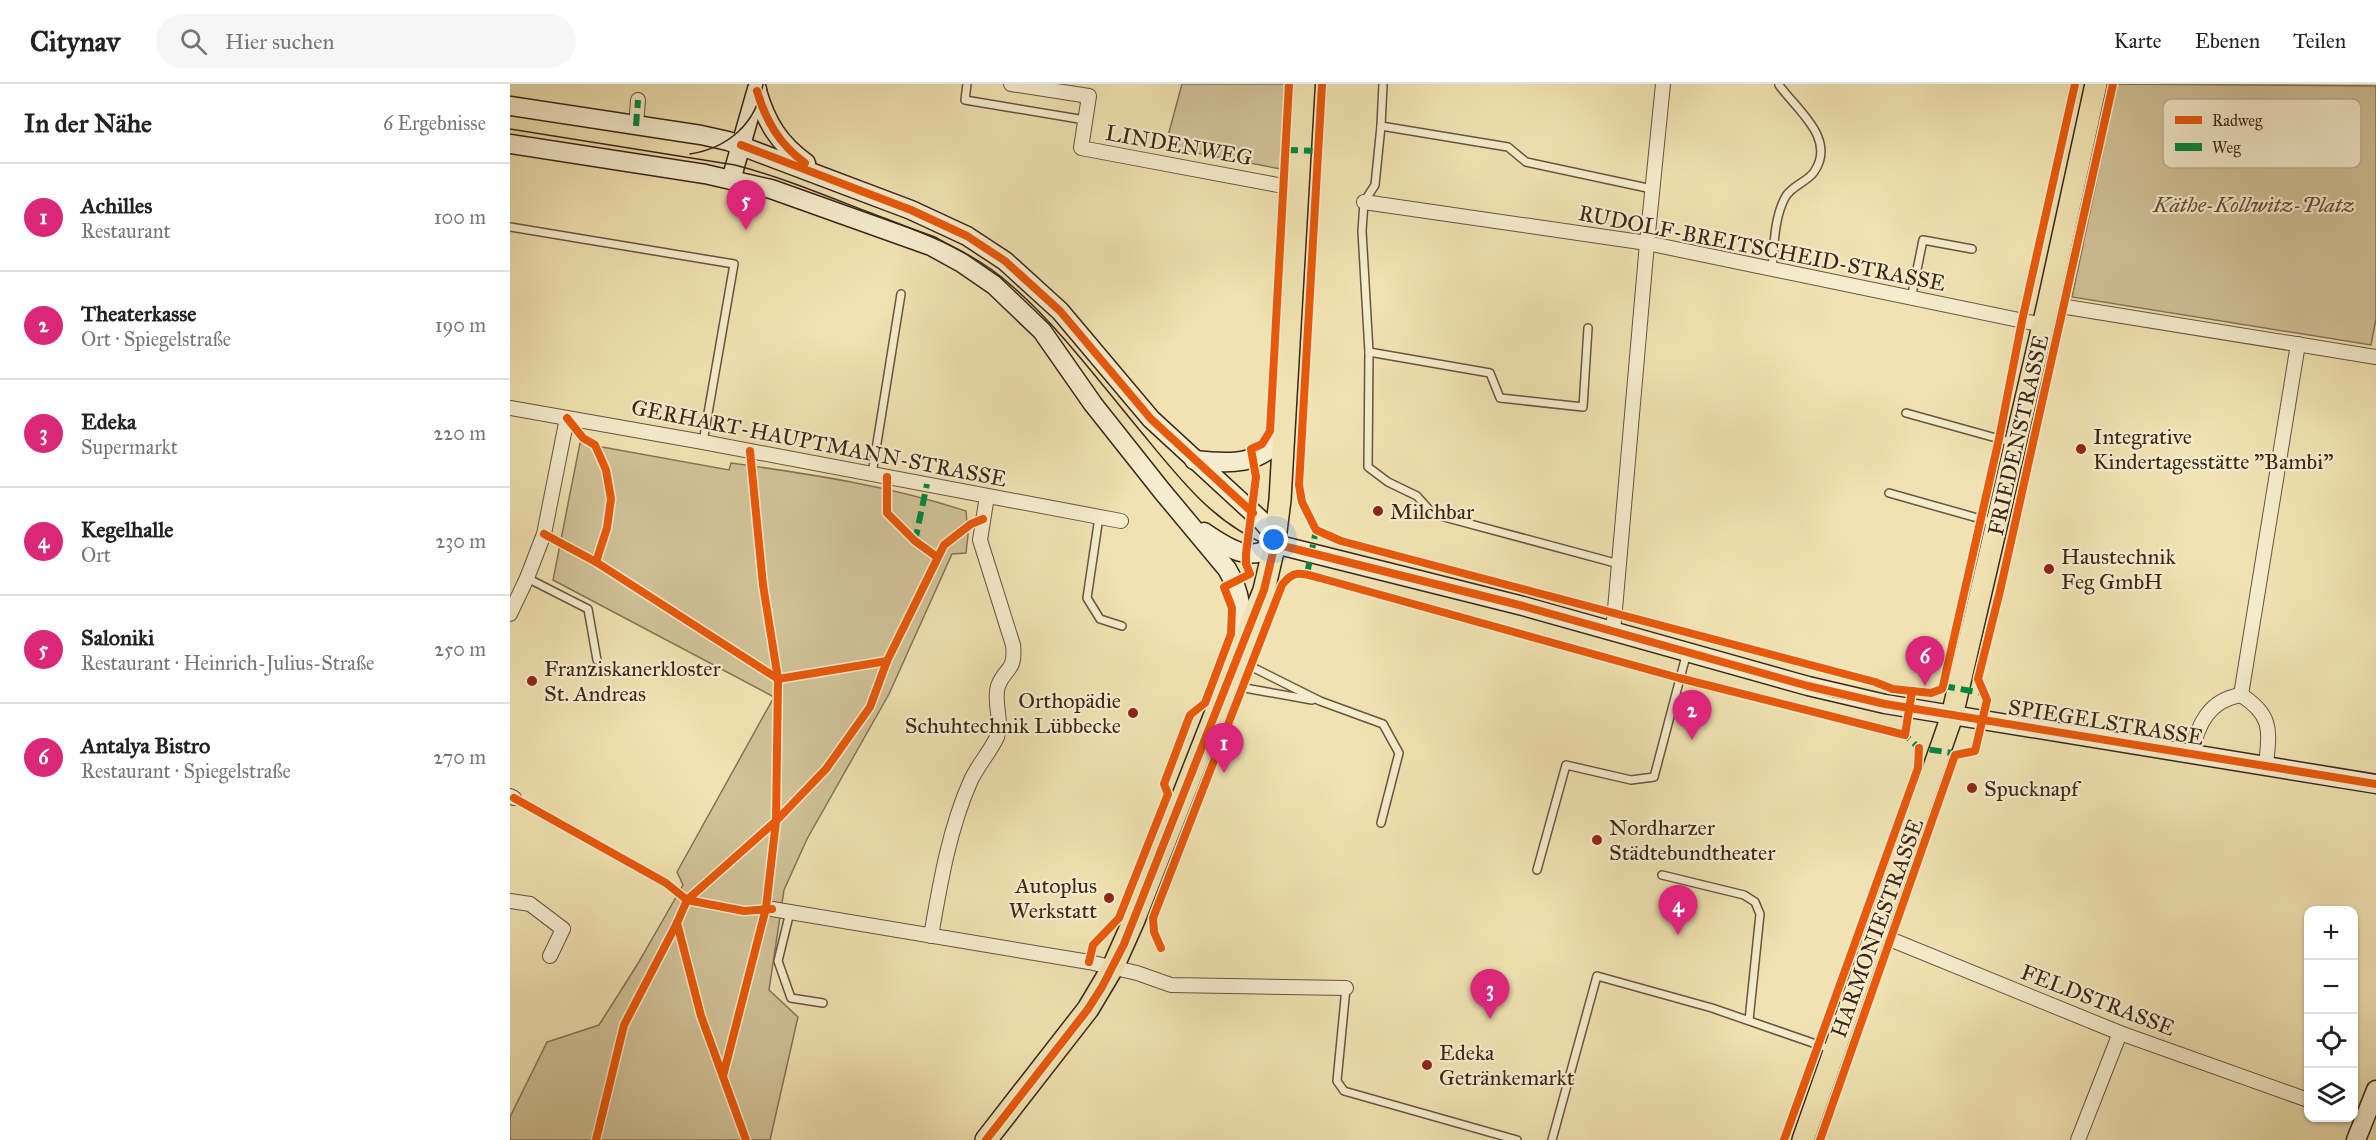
<!DOCTYPE html>
<html lang="de">
<meta charset="utf-8">
<style>
body{margin:0;font-family:"IM FELL Great Primer",serif;background:#f6f6f6;color:#222}
.controls{position:absolute;right:18px;bottom:18px;display:grid;overflow:hidden;border-radius:12px;box-shadow:0 2px 4px #0004}
.controls button{width:54px;height:54px;display:grid;place-items:center;padding:0;border:0;border-bottom:2px solid #e0e0e0;background:#fff;color:#222;font:30px sans-serif}
.you{position:absolute;left:764px;top:456px;width:21px;height:21px;margin:-15px;border:4px solid #fff;border-radius:50%;background:#1a73e8;box-shadow:0 0 0 9px #1a73e833}
.badge{display:grid;place-items:center;width:39px;height:39px;border-radius:50%;background:#db2777;color:#fff;font-size:20px;font-weight:700}
.pin{position:absolute;translate:-50% -50px;filter:drop-shadow(0 2px 3px #0008)}
.pin::after{content:'';position:absolute;top:32px;width:21px;height:18px;background:inherit;clip-path:polygon(0 0,100% 0,50% 100%)}
.list{margin:0;padding:0;list-style:none}
h2{display:flex;justify-content:space-between;align-items:center;height:78px;margin:0;padding:0 24px;font-size:26px}
h2 small{font-size:20px;font-weight:400;color:#767676}
.list li{display:grid;grid-template-columns:39px 1fr auto;gap:18px;align-items:center;box-sizing:border-box;height:108px;padding:0 24px;border-top:2px solid #e0e0e0}
.list b{display:block;font-size:22px;white-space:nowrap}
.list p{margin:0;font-size:20px;white-space:nowrap;color:#767676}
.list em{font-size:20px;font-style:normal;color:#767676}
.icon{flex:none;width:33px;height:33px;fill:none;stroke:currentColor;stroke-width:2;stroke-linecap:round;stroke-linejoin:round}
.map{position:relative;flex:none;width:1866px;height:1056px;overflow:hidden}
header{display:flex;align-items:center;gap:36px;box-sizing:border-box;height:84px;padding:0 30px;background:#fff;border-bottom:2px solid #e0e0e0}
header strong{font-size:28px}
nav{display:flex;gap:33px;margin-inline-start:auto;font-size:21px}
.search{width:420px;height:54px;background:#f6f6f6;display:flex;align-items:center;gap:15px;box-sizing:border-box;padding:0 21px;border-radius:33px;color:#767676;font-size:22px}
main{display:flex}
aside{flex:1;background:#fff}
.map>svg:first-child{display:block}
</style>
<header>
<strong>Citynav</strong>
<div class="search"><svg class="icon" aria-label="search" viewBox="0 0 24 24"><circle cx="10" cy="10" r="6"/><path d="M15 15l6 6"/></svg>Hier suchen</div>
<nav><a>Karte</a><a>Ebenen</a><a>Teilen</a></nav>
</header>
<main>
<aside>
<h2>In der Nähe<small>6 Ergebnisse</small></h2>
<ul class="list">
<li><span class="badge">1</span><div><b>Achilles</b><p>Restaurant</p></div><em>100 m</em></li>
<li><span class="badge">2</span><div><b>Theaterkasse</b><p>Ort · Spiegelstraße</p></div><em>190 m</em></li>
<li><span class="badge">3</span><div><b>Edeka</b><p>Supermarkt</p></div><em>220 m</em></li>
<li><span class="badge">4</span><div><b>Kegelhalle</b><p>Ort</p></div><em>230 m</em></li>
<li><span class="badge">5</span><div><b>Saloniki</b><p>Restaurant · Heinrich-Julius-Straße</p></div><em>250 m</em></li>
<li><span class="badge">6</span><div><b>Antalya Bistro</b><p>Restaurant · Spiegelstraße</p></div><em>270 m</em></li>
</ul>
</aside>
<div class="map">
<svg width="1866" height="1056" viewBox="0 0 1866 1056">
<rect width="100%" height="100%" fill="#f0e2b2"/>
<filter id="stains"><feTurbulence type="fractalNoise" baseFrequency=".00333" numOctaves="4"/><feColorMatrix values="0 0 0 0 .2 0 0 0 0 .09 0 0 0 0 .02 0 0 0 .5 -.17"/></filter>
<radialGradient id="worn" r=".72"><stop offset=".6" stop-color="#630" stop-opacity="0"/><stop offset="1" stop-color="#630" stop-opacity=".3"/></radialGradient>
<g fill="#d1c298" stroke="#867458" stroke-width="1.5">
<path d="M672,0H780L776,86L655,63Z"/>
<path d="M1607,0L1866,2V235L1861,261L1562,213Z"/>
<path d="M70,359L219,386L221,379C301,390 380,402 456,427L458,451L456,469L442,470L379,610L297,755L274,806L259,906L288,933L260,1056H0V1033L37,958L89,941L127,881L173,801L167,788L264,613L43,496Z"/>
</g>
<g fill="none" stroke-linecap="round" stroke-linejoin="round">
<g stroke="#68553e" stroke-width="10">
<g id="lane">
<path d="M457,0L455,16L575,36"/>
<path d="M871,42L873,0"/>
<path d="M0,143L224,180L193,358"/>
<path d="M1262,185C1264,163 1264,132 1276,112C1283,101 1297,98 1304,88C1327,55 1287,26 1269,1"/>
<path d="M1401,215L1413,156L1462,165"/>
<path d="M859,268L980,289L990,314L1073,323L1078,244"/>
<path d="M1396,329L1504,359"/>
<path d="M362,390L391,210"/>
<path d="M1379,409L1485,439"/>
<path d="M589,433L577,514L590,535L612,542"/>
<path d="M1109,480L923,430L907,412L878,398L858,383L859,268L852,147L854,118L865,101L871,42L998,63L1016,78L1142,105"/>
<path d="M17,494L78,525L87,576"/>
<path d="M733,572L740,582L810,617L873,640L889,669L871,739"/>
<path d="M718,601L802,616"/>
<path d="M1027,786L1056,681L1121,696L1144,693L1177,568"/>
<path d="M1152,791L1234,811L1245,818L1250,830L1239,936"/>
<path d="M280,828L268,877L281,914L313,919"/>
<path d="M836,904L827,997L834,1007L1007,1056"/>
<path d="M1042,1056L1087,892L1202,924L1323,966"/>
</g>
</g>
<g stroke="#68553e" stroke-width="16">
<g id="street">
<path d="M501,0L579,12L571,64L768,101L789,102"/>
<path d="M126,42L128,16"/>
<path d="M854,118L1137,159L1533,241"/>
<path d="M1538,220L1866,273"/>
<path d="M0,324L193,358L611,437"/>
<path d="M0,530L17,494L34,450L57,334"/>
<path d="M1103,548L1137,159L1153,0"/>
<path d="M1731,611L1788,260"/>
<path d="M1681,670C1688,640 1699,616 1731,611C1764,632 1759,648 1756,682"/>
<path d="M0,712L4,714"/>
<path d="M0,817L20,820L53,845L40,872"/>
<path d="M262,825L579,878L627,889L661,901L836,904"/>
<path d="M1365,849L1610,949L1798,1016"/>
<path d="M421,852C430,800 439,745 461,696C468,681 480,668 487,653C493,638 483,618 488,602C495,583 506,588 503,561L470,456L477,412"/>
<path d="M1568,1056L1610,949"/>
</g>
</g>
<g stroke="#3b2618" stroke-width="21">
<g id="secondary">
<path d="M247,7C256,38 269,60 296,79"/>
<path d="M0,22L191,51L218,57L401,126L457,152L495,177L550,227L641,335L753,438L759,445L765,460"/>
<path d="M0,60L195,90L261,105L421,162L452,179L484,201L532,247L583,320L652,407L717,485C731,508 733,530 731,557"/>
<path d="M221,96L247,5"/>
<path d="M684,376C721,380 749,382 774,351"/>
<path d="M694,448C716,463 742,481 765,460"/>
<path d="M765,460L1013,522L1298,602L1375,620L1866,700"/>
<path d="M1846,1056L1866,1006"/>
</g>
</g>
<g stroke="#3b2618" stroke-width="24">
<g id="primary">
<path d="M476,1056L578,925L603,883L624,836L754,506L764,463L770,416L794,0"/>
<path d="M1293,1056L1442,632L1538,220L1586,0"/>
</g>
</g>
<use href="#lane" stroke="#f5eccd" stroke-width="7"/>
<use href="#street" stroke="#f5eccd" stroke-width="14"/>
<use href="#secondary" stroke="#f5eccd" stroke-width="18"/>
<use href="#primary" stroke="#f0e2b2" stroke-width="21"/>
<g stroke="#3b2618" stroke-width="1.5">
<path d="M0,45L225,81C271,93 314,111 358,128C409,147 461,165 502,202C553,247 593,303 637,355C673,399 707,442 762,463L1012,526L1324,613L1398,628L1866,703"/>
<path d="M180,70C218,64 246,40 253,0"/>
</g>
<g stroke="#00873e" stroke-width="6" stroke-dasharray="12 6" stroke-linecap="butt">
<path d="M126,42L128,16"/>
<path d="M776,66L809,67"/>
<path d="M405,457L417,400"/>
<path d="M797,490L806,446"/>
<path d="M1433,602L1473,609"/>
<path d="M1389,650L1395,651L1409,664L1449,670"/>
</g>
<g stroke="#f5eccd" stroke-width="11">
<g id="cycleway">
<path d="M812,0L789,401L792,418L806,446L831,457L1365,598L1383,605L1402,607"/>
<path d="M247,7C256,37 269,60 295,79"/>
<path d="M231,61L401,126L457,152L495,177L550,227L641,335L743,429"/>
<path d="M57,334L73,354L85,361L96,386L101,415L97,444L86,478"/>
<path d="M377,393V429L405,457L427,473"/>
<path d="M34,450L86,478L268,595L377,577"/>
<path d="M4,714L156,799L177,816L266,737L268,595L253,501L240,367"/>
<path d="M167,839L191,932L236,1056"/>
<path d="M651,864L644,848L643,834L772,501C784,485 792,489 810,494L1169,594L1395,651L1402,607L1421,609L1432,605L1433,602L1489,355L1512,237L1565,0"/>
<path d="M579,878L583,861L609,834L658,710L654,700L680,631L695,619L721,550L722,524L714,503L740,490L736,480V470L746,393L741,365L752,360L760,347L779,0"/>
<path d="M213,992L256,824L266,737L316,685L360,623L377,577L434,461L461,440L473,435"/>
<path d="M86,1056L114,941L167,839L177,816L234,827L262,825"/>
<path d="M476,1056L578,925L592,903L614,860L754,506L765,460L1013,522L1298,602L1375,620L1866,700"/>
<path d="M1274,1056L1408,684L1409,664"/>
<path d="M1310,1056L1445,671L1465,667L1477,616L1468,595L1490,507L1603,0"/>
</g>
</g>
<use href="#cycleway" stroke="#e8590c" stroke-width="8"/>
</g>
<g fill="#8f2418" stroke="#f5eccd" stroke-width="2">
<circle cx="1571" cy="365" r="6"/>
<circle cx="868" cy="427" r="6"/>
<circle cx="1539" cy="485" r="6"/>
<circle cx="22" cy="597" r="6"/>
<circle cx="623" cy="629" r="6"/>
<circle cx="1462" cy="704" r="6"/>
<circle cx="1087" cy="756" r="6"/>
<circle cx="599" cy="814" r="6"/>
<circle cx="917" cy="981" r="6"/>
</g>
<g text-anchor="middle" dominant-baseline="central" stroke-width="4.5" stroke-linejoin="round" paint-order="stroke">
<g font-size="22" fill="#3b2618" stroke="#f5eccd">
<text transform="translate(669 61) rotate(10)">LINDENWEG</text>
<text transform="translate(1252 164) rotate(11)">RUDOLF-BREITSCHEID-STRASSE</text>
<text transform="translate(1508 351) rotate(-77)">FRIEDENSTRASSE</text>
<text transform="translate(309 359) rotate(11)">GERHART-HAUPTMANN-STRASSE</text>
<text transform="translate(1596 638) rotate(9)">SPIEGELSTRASSE</text>
<text transform="translate(1367 844) rotate(-70)">HARMONIESTRASSE</text>
<text transform="translate(1588 916) rotate(21)">FELDSTRASSE</text>
</g>
<g font-size="22" font-style="italic" fill="#604d38" stroke="#f5eccd">
<text x="1744" y="120">Käthe-Kollwitz-Platz</text>
</g>
<g font-size="22" fill="#3b2618" stroke="#f5eccd" text-anchor="start">
<text x="1583" y="352">Integrative<tspan x="1583" dy="25">Kindertagesstätte "Bambi"</tspan></text>
<text x="880" y="427">Milchbar</text>
<text x="1551" y="472">Haustechnik<tspan x="1551" dy="25">Feg GmbH</tspan></text>
<text x="34" y="584">Franziskanerkloster<tspan x="34" dy="25">St. Andreas</tspan></text>
<text x="611" y="616" text-anchor="end">Orthopädie<tspan x="611" dy="25">Schuhtechnik Lübbecke</tspan></text>
<text x="1474" y="704">Spucknapf</text>
<text x="1099" y="743">Nordharzer<tspan x="1099" dy="25">Städtebundtheater</tspan></text>
<text x="587" y="801" text-anchor="end">Autoplus<tspan x="587" dy="25">Werkstatt</tspan></text>
<text x="929" y="968">Edeka<tspan x="929" dy="25">Getränkemarkt</tspan></text>
</g>
</g>
<rect x="1653" y="15" width="198" height="69" rx="9" fill="#f5eccd" stroke="#bdb197" stroke-width="1.5"/>
<rect x="1665" y="32" width="27" height="8" fill="#e8590c"/>
<rect x="1665" y="59" width="27" height="8" fill="#00873e"/>
<g font-size="16" fill="#3b2618">
<text x="1702" y="42">Radweg</text>
<text x="1702" y="69">Weg</text>
</g>
<rect width="100%" height="100%" filter="url(#stains)"/>
<rect width="100%" height="100%" fill="url(#worn)"/>
</svg>
<div class="controls">
<button>+</button>
<button>−</button>
<button><svg class="icon" aria-label="locate" viewBox="0 0 24 24"><circle cx="12" cy="12" r="6"/><path d="M12 2v4M12 18v4M2 12h4M18 12h4"/></svg></button>
<button><svg class="icon" aria-label="layers" viewBox="0 0 24 24"><path d="M12 4l9 5-9 5-9-5zM3 14l9 5 9-5"/></svg></button>
</div>
<div class="you"></div>
<div class="pin badge" style="left:714px;top:689px">1</div>
<div class="pin badge" style="left:1182px;top:656px">2</div>
<div class="pin badge" style="left:980px;top:935px">3</div>
<div class="pin badge" style="left:1168px;top:851px">4</div>
<div class="pin badge" style="left:236px;top:146px">5</div>
<div class="pin badge" style="left:1415px;top:602px">6</div>
</div>
</main>
